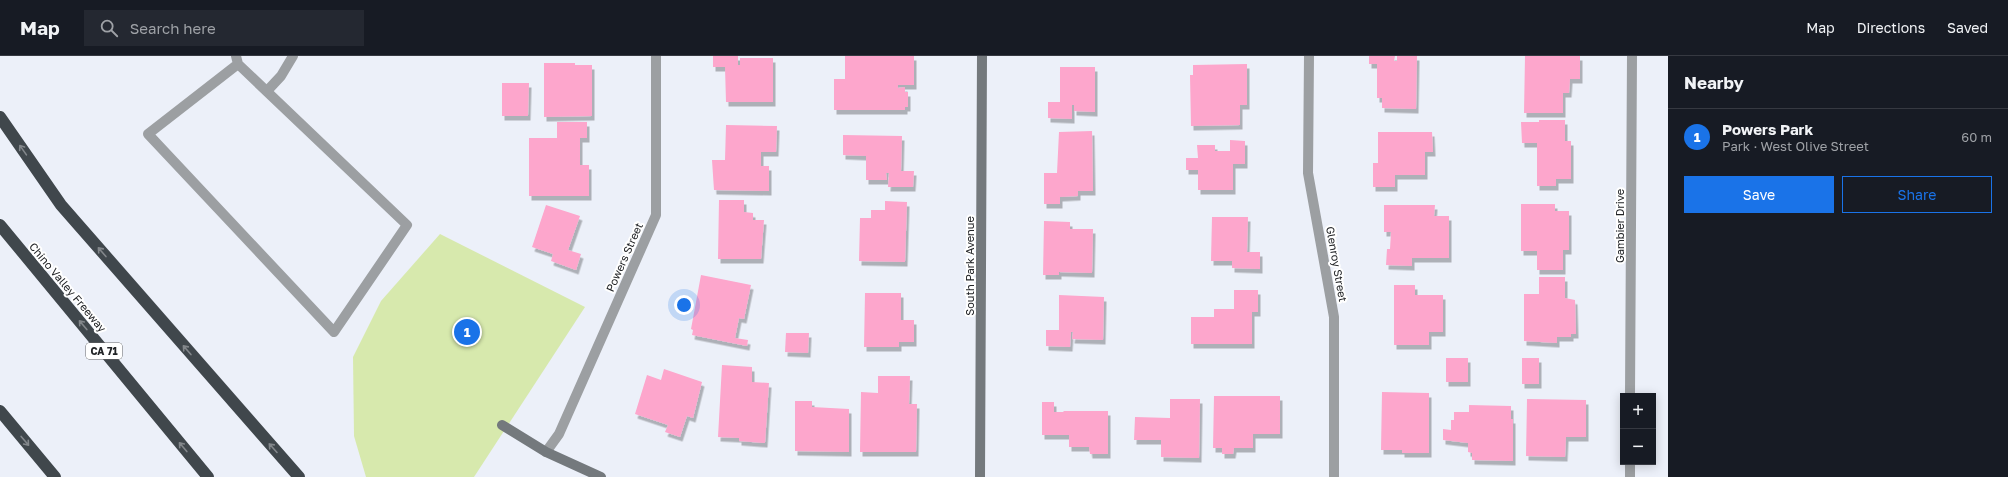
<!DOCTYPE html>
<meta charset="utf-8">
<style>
body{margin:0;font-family:"Golos Text",sans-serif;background:#242831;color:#f1f3f6}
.controls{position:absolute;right:12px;bottom:12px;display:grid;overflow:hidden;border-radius:0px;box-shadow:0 2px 10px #0003}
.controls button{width:36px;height:36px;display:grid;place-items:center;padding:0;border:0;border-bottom:1px solid #363941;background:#171b24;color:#f1f3f6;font:20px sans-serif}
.you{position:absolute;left:684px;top:249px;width:14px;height:14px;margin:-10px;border:3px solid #fff;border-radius:50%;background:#1a73e8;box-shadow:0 0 0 6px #1a73e833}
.badge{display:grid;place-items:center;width:26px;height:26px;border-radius:50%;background:#1a73e8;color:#fff;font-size:13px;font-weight:700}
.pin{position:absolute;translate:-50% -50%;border:2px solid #fff;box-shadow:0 1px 4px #0006}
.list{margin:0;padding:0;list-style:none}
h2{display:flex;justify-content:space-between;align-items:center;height:52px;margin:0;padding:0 16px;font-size:17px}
h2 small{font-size:13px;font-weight:400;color:#9ea1a6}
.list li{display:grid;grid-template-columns:26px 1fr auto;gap:12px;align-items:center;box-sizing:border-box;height:56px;padding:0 16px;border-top:1px solid #363941}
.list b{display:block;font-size:15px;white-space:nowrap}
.list p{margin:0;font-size:13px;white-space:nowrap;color:#9ea1a6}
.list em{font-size:13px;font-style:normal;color:#9ea1a6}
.actions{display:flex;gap:8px;padding:12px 16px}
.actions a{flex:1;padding:9px 0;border:1px solid #1a73e8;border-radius:0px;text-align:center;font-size:14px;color:#1a73e8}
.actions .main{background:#1a73e8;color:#fff}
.icon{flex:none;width:22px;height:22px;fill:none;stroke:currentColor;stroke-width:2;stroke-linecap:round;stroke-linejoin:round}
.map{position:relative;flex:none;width:1668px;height:421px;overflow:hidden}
header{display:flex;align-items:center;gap:24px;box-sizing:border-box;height:56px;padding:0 20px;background:#171b24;border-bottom:1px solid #363941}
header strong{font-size:19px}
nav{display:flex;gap:22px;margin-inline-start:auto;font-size:14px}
.search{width:280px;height:36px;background:#242831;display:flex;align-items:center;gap:10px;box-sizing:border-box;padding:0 14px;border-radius:0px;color:#9ea1a6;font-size:15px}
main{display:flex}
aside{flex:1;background:#171b24}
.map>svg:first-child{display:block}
</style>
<header>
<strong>Map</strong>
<div class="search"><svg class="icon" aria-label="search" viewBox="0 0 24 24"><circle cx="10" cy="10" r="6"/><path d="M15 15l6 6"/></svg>Search here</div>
<nav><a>Map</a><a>Directions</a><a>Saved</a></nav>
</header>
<main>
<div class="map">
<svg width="1668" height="421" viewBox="0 0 1668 421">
<defs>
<filter id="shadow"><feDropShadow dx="2.5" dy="4.5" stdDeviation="0" flood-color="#0004"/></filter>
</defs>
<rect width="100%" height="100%" fill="#ecf0f9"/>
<path fill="#d7e9ad" d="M440,178L585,251L474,421H366L354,380L353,301L381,245Z"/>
<g fill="#fda6cc" filter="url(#shadow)">
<path d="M713,0H738V9H740V2H773V46H726L725,11H713Z"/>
<path d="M845,0H914V29H898V32L905,31V36H908V51H905V54H834V23H845Z"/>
<path d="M1369,0H1395L1394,5H1397V0H1417L1416,53L1382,52V42H1377V8H1369Z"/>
<path d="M1525,0H1580V23H1570L1569,37H1563V57H1524Z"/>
<path d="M544,7H575V9H592V60L544,61Z"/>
<path d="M1247,8V49H1240V69L1191,70L1190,19H1193V9Z"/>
<path d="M1060,11H1095V56L1074,55V49H1072V63L1048,62V46H1060Z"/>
<path d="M502,27H529L528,60H502Z"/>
<path d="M1539,64H1565V85H1571V123H1556V130H1537V87H1522L1521,66H1539Z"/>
<path d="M557,66H587V82H580V109H589V140H529V82H557Z"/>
<path d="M726,69L777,70L776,96H761V110H769V135L714,134L712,104H725Z"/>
<path d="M1092,75L1093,135H1078V140L1060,141V148H1044V117H1057L1059,76Z"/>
<path d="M1378,76H1432L1433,96H1425V119H1395V131H1373V107H1378Z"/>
<path d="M843,79L902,80L901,115H914L913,131H888L889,117H886L887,124H866V100L843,99Z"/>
<path d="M1230,84L1245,85V108H1233V134H1198V114H1186V102H1198L1197,89H1215V95H1230Z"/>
<path d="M719,144H744V156L753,157V164H764L761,203H718Z"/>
<path d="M885,145L907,146L905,206L859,205L860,162H871V154H885Z"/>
<path d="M1521,148H1555V155H1569V194H1563V214H1537V195H1521Z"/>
<path d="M546,149L580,160L568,194L581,198L576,214L551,205L553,198L532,191Z"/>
<path d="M1384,149H1435L1434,160H1449V202H1412V210L1386,209L1387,193H1390L1391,176H1384Z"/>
<path d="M1212,161H1248L1247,196H1260V213L1232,212V205H1211Z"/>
<path d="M1044,165L1070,166V173H1093L1092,217L1059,216V219H1043Z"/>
<path d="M701,219L751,229L744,263L739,262L735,282L748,284L747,290L692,279L693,274L691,273Z"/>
<path d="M1539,221H1565V242L1575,244L1576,278H1571V281H1557V287L1524,285V238H1539Z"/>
<path d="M1394,229H1415V239H1443V276H1429V289H1394Z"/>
<path d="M1234,234H1258V256H1252V288H1191V261H1214V253H1234Z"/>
<path d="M865,237H901V264H914V286H899V291H864Z"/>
<path d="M1059,239L1104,241L1103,284L1072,283L1073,276H1071L1070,291L1046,290V274H1059Z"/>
<path d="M786,277H809L808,297L785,296Z"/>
<rect x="1446" y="302" width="22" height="24"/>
<rect x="1522" y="302" width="17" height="26"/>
<path d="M722,309L752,311V326L769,327L765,387L739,385V382L718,381Z"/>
<path d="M664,313L702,326L693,362L687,360L680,381L665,376L668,369L635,358L647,319L661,324Z"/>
<path d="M878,320H910L909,348H917L916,396H860L861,336L878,337Z"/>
<path d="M1382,336L1429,337V397H1402V394H1381Z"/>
<path d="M1214,340H1280V378H1253V392H1234L1233,398H1222V392H1213Z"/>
<path d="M1170,343H1200L1199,402L1161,401V384H1134L1135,361L1170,362Z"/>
<path d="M1527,343L1586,344V381H1566L1565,401L1526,400Z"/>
<path d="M795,345H812V351L849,353V396L795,395Z"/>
<path d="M1042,346H1054V356H1064L1063,355H1108V398H1090L1089,391H1069V379H1042Z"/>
<path d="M1469,349L1511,350V363H1513V405L1472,404V397L1468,396V387L1443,384V373L1451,374V364H1454V356H1469Z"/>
</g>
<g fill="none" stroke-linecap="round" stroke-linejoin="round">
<g stroke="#9c9fa2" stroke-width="10">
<path d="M236,0L238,8L407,169L334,276L148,78L238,8"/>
<path d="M267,35L281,20L293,0"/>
</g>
<g stroke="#9c9fa2" stroke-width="10">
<path d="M1309,0L1308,117L1334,261V421"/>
<path d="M1630,340L1632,0"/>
<path d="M546,396L559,378L656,159V0"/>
<path d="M1630,421V406"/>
</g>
<g stroke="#74797d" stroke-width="10">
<path d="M502,369L546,396L601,421"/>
<path d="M980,421L982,0"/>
</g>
<g stroke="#40474c" stroke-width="12">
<path d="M0,61L61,149L299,421"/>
<path d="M0,169L208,421"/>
<path d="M0,355L55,421"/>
</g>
</g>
<defs><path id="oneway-shaft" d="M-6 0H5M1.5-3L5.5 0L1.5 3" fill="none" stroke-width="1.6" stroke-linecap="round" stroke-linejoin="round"/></defs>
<g stroke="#83878b">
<use href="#oneway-shaft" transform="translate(23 94) rotate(-125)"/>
<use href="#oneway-shaft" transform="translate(102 196) rotate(-131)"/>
<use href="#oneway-shaft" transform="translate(83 269) rotate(-130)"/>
<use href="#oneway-shaft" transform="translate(187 294) rotate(-131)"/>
<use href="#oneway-shaft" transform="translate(25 385) rotate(50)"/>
<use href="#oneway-shaft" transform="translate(183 391) rotate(-130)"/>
<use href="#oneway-shaft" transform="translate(273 392) rotate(-132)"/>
</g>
<g text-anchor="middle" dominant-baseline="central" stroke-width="4" stroke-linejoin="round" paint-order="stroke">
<rect fill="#fff" stroke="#646567" stroke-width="1" x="86" y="287" width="36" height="16" rx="3"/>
<g font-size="10" font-weight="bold" fill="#212326">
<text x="104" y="295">CA 71</text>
</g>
<g font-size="11" fill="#212326" stroke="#fff">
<text transform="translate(1619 170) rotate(-90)">Gambier Drive</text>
<text transform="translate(624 201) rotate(-66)">Powers Street</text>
<text transform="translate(1337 208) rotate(80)">Glenroy Street</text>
<text transform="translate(969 210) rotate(-90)">South Park Avenue</text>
<text transform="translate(68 231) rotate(50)">Chino Valley Freeway</text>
</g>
</g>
</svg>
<div class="controls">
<button>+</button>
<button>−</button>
</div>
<div class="you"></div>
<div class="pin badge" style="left:467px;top:276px">1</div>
</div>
<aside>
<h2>Nearby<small></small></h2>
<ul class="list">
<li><span class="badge">1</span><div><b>Powers Park</b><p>Park · West Olive Street</p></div><em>60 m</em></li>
</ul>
<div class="actions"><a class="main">Save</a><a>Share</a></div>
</aside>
</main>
